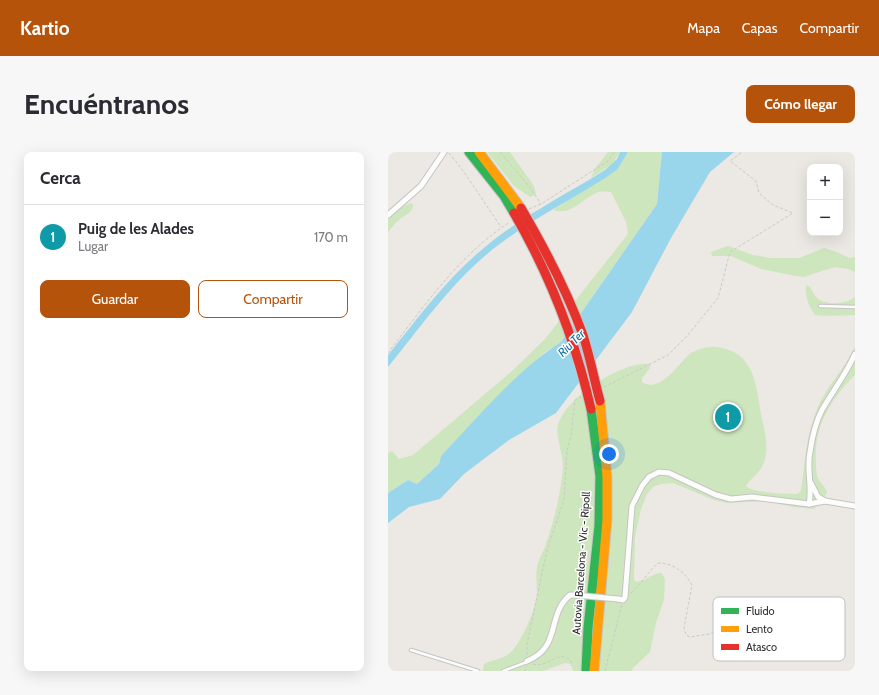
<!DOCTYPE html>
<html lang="es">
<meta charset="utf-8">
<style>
body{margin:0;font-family:Cabin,sans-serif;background:#f7f7f7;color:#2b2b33}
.controls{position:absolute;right:12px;top:12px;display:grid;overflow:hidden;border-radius:8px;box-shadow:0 4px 16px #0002}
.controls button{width:36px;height:36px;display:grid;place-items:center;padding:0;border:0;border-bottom:1px solid #e1e1e2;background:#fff;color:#2b2b33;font:20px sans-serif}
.you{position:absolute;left:221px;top:302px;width:14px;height:14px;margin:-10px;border:3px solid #fff;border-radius:50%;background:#1a73e8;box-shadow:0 0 0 6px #1a73e833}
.badge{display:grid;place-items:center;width:26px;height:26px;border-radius:50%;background:#b45309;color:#fff;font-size:13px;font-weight:700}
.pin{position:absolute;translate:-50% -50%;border:2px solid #fff;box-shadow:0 1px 4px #0006}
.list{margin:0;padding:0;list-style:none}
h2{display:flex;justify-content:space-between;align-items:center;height:52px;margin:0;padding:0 16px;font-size:17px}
h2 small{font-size:13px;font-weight:400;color:#7c7c81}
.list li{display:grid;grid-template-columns:26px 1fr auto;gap:12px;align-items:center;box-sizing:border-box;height:64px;padding:0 16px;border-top:1px solid #e1e1e2}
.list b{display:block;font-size:15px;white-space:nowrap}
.list p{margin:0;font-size:13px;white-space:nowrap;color:#7c7c81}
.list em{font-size:13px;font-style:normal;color:#7c7c81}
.actions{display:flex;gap:8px;padding:12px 16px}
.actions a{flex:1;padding:9px 0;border:1px solid #b45309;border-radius:8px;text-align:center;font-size:14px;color:#b45309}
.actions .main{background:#b45309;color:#fff}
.map{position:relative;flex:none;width:467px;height:519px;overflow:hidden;border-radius:8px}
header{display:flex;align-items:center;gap:24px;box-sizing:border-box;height:56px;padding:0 20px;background:#b45309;color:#fff}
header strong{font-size:19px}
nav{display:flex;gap:22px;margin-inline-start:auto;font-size:14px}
.intro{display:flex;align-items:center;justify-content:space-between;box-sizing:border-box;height:96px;padding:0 24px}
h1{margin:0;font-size:28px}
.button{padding:10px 18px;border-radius:8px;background:#b45309;color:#fff;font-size:14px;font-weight:700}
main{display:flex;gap:24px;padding:0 24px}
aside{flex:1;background:#fff;border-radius:8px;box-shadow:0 4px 16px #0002}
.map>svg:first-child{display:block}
</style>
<header>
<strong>Kartio</strong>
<nav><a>Mapa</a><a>Capas</a><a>Compartir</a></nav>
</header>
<div class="intro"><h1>Encuéntranos</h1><a class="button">Cómo llegar</a></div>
<main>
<aside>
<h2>Cerca<small></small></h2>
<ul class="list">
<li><span class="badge" style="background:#0f9aa8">1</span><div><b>Puig de les Alades</b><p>Lugar</p></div><em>170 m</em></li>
</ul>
<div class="actions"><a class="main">Guardar</a><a>Compartir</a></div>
</aside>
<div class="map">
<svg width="467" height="519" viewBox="0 0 467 519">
<rect width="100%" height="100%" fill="#ece8e4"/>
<g fill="#cee6be">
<path d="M99,0H122L146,34L148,42L142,45L126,34Z"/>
<path d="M220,0H232L224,12L203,26L206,18Z"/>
<path d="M240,0H274L269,52L173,190L156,201L53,304L51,312L29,332L20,328L0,341V301L4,299L11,307L25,303L123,220L157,187L240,82L238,70L223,40C199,34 189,66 165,58L229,18Z"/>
<path d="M22,51L25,52C25,62 17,62 11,68C7,71 4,76 0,80V67L9,58Z"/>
<path d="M340,94L365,103L383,106H411L436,96L449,100L461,106L467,105V120L460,117L447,115L416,125L408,124L373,117L343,104H324L323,100Z"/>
<path d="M418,133L422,135C424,139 426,143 429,146C438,154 459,152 467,145V163L441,164L427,163C420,154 417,144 418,133Z"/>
<path d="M467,194V223C443,247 426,274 428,309C428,314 428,319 429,324C431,330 437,334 439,340L436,346L426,357L405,355L378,349L339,351L326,348L285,331L273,332L265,335L259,342L253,357L247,385L246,427L248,430C257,429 265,421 274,421L277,428L276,448L268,471L262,500L245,516L244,519H185L183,512L177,511L155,519H95L96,512C105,507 116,508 124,499C134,488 148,458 149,441C149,431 147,421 150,411C152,404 157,397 159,389C167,365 173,340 175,315C175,302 167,283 170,273C178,245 234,209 262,212V216L254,226V230C273,242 291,210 303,201C310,197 321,194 329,195C367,200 368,233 373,262C376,277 381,293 377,307C373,322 362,326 358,334C364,341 399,342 409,342L413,339C417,311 418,281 430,255C439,233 458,216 467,194Z"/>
</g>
<g fill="#99d6ec">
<path d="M232,0H240L229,18C191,44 149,64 113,91C68,124 35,172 0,215V203C30,166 59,126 97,95C133,65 177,43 217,18L229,7Z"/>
<path d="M274,0H346L322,20L283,86L244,160L168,261L121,288L76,322L52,347L21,355L0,371V341L20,328L29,332L51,312L53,304C91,264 127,220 173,190L269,52Z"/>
</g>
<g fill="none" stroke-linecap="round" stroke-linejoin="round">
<g stroke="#c5c4c5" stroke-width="4.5">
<g id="lane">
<path d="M432,154L467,155"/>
<path d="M23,498L90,519"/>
<path d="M115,519L139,510"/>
</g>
</g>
<g stroke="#c5c4c5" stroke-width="7">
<g id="street">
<path d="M0,63L33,34L56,0"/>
<path d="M423,331L430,345L437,349"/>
<path d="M421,352C425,335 418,317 422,300C424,286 427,271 434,258C445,239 458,222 467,202"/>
<path d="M230,447L235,448L237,445L244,354L254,334L261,325L271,320L281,321L328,343L343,347L364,345L421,352L437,349L467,354"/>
<path d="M139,509C174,495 158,463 182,443H187"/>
</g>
</g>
<g stroke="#c6c5c4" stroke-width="11">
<g id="fast">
<path d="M81,0L116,44L126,61"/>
<path d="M198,519L200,476L211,374L212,324L203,257"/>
</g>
</g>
<g stroke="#c6c5c4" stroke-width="11">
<g id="slow">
<path d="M91,0L133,56"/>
<path d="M206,519L219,368V325L212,249"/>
</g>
</g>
<g stroke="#c9c9c8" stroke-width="1" stroke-dasharray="3 2" stroke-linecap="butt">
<path d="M112,0L141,34L153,52"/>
<path d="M61,1L76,20L113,75"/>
<path d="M141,57L153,52L220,9L226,0"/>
<path d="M0,201C36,154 72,102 122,70"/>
<path d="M216,235L280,203L299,184L330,146L342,100L405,61L385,53L371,41L368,29L342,9L354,0"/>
<path d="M243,441C253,432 260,420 270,411C285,411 297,420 304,433L296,476L298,483L302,485L321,482L371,460"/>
<path d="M139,503V492L159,398L176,348L179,299L183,283L187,248L193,245"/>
<path d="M145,512C160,517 170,496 183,509V514"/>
<path d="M136,519L140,514"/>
<path d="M217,519L234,452"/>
</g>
<use href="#lane" stroke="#fcfcfb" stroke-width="2.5"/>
<use href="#street" stroke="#fcfcfb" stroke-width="5"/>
<use href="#fast" stroke="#30b455" stroke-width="9"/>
<use href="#slow" stroke="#ff9f0a" stroke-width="9"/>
<g stroke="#c5c4c5" stroke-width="7" stroke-linecap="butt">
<path id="street-bridge" d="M187,443L230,447"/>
</g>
<g stroke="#c6c5c4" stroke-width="11" stroke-linecap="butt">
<g id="jam-bridge">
<path d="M133,56C157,97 179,139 195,183C202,205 206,227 212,249"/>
<path d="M126,61C162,123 187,187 203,257"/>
</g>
</g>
<use href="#street-bridge" stroke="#fcfcfb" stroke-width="5"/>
<use href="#jam-bridge" stroke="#e5322d" stroke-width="9"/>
</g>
<g text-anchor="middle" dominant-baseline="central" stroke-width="3" stroke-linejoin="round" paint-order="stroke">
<g font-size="11" fill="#2e2e2e" stroke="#fff">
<text transform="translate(193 411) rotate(-86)">Autovia Barcelona - Vic - Ripoll</text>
</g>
<g font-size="12" font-style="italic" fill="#0d6fa3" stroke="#fff">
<text transform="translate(183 191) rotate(-45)">Riu Ter</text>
</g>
</g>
<rect x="325" y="445" width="132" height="64" rx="6" fill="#fff" stroke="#c0c0c0" stroke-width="1"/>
<rect x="333" y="456" width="18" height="6" fill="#30b455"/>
<rect x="333" y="474" width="18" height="6" fill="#ff9f0a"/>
<rect x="333" y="492" width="18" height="6" fill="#e5322d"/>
<g font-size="11" fill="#2e2e2e">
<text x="358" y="463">Fluido</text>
<text x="358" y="481">Lento</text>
<text x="358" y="499">Atasco</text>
</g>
</svg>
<div class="controls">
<button>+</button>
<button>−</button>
</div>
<div class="you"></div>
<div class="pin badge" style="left:340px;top:265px;background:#0f9aa8">1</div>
</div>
</main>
